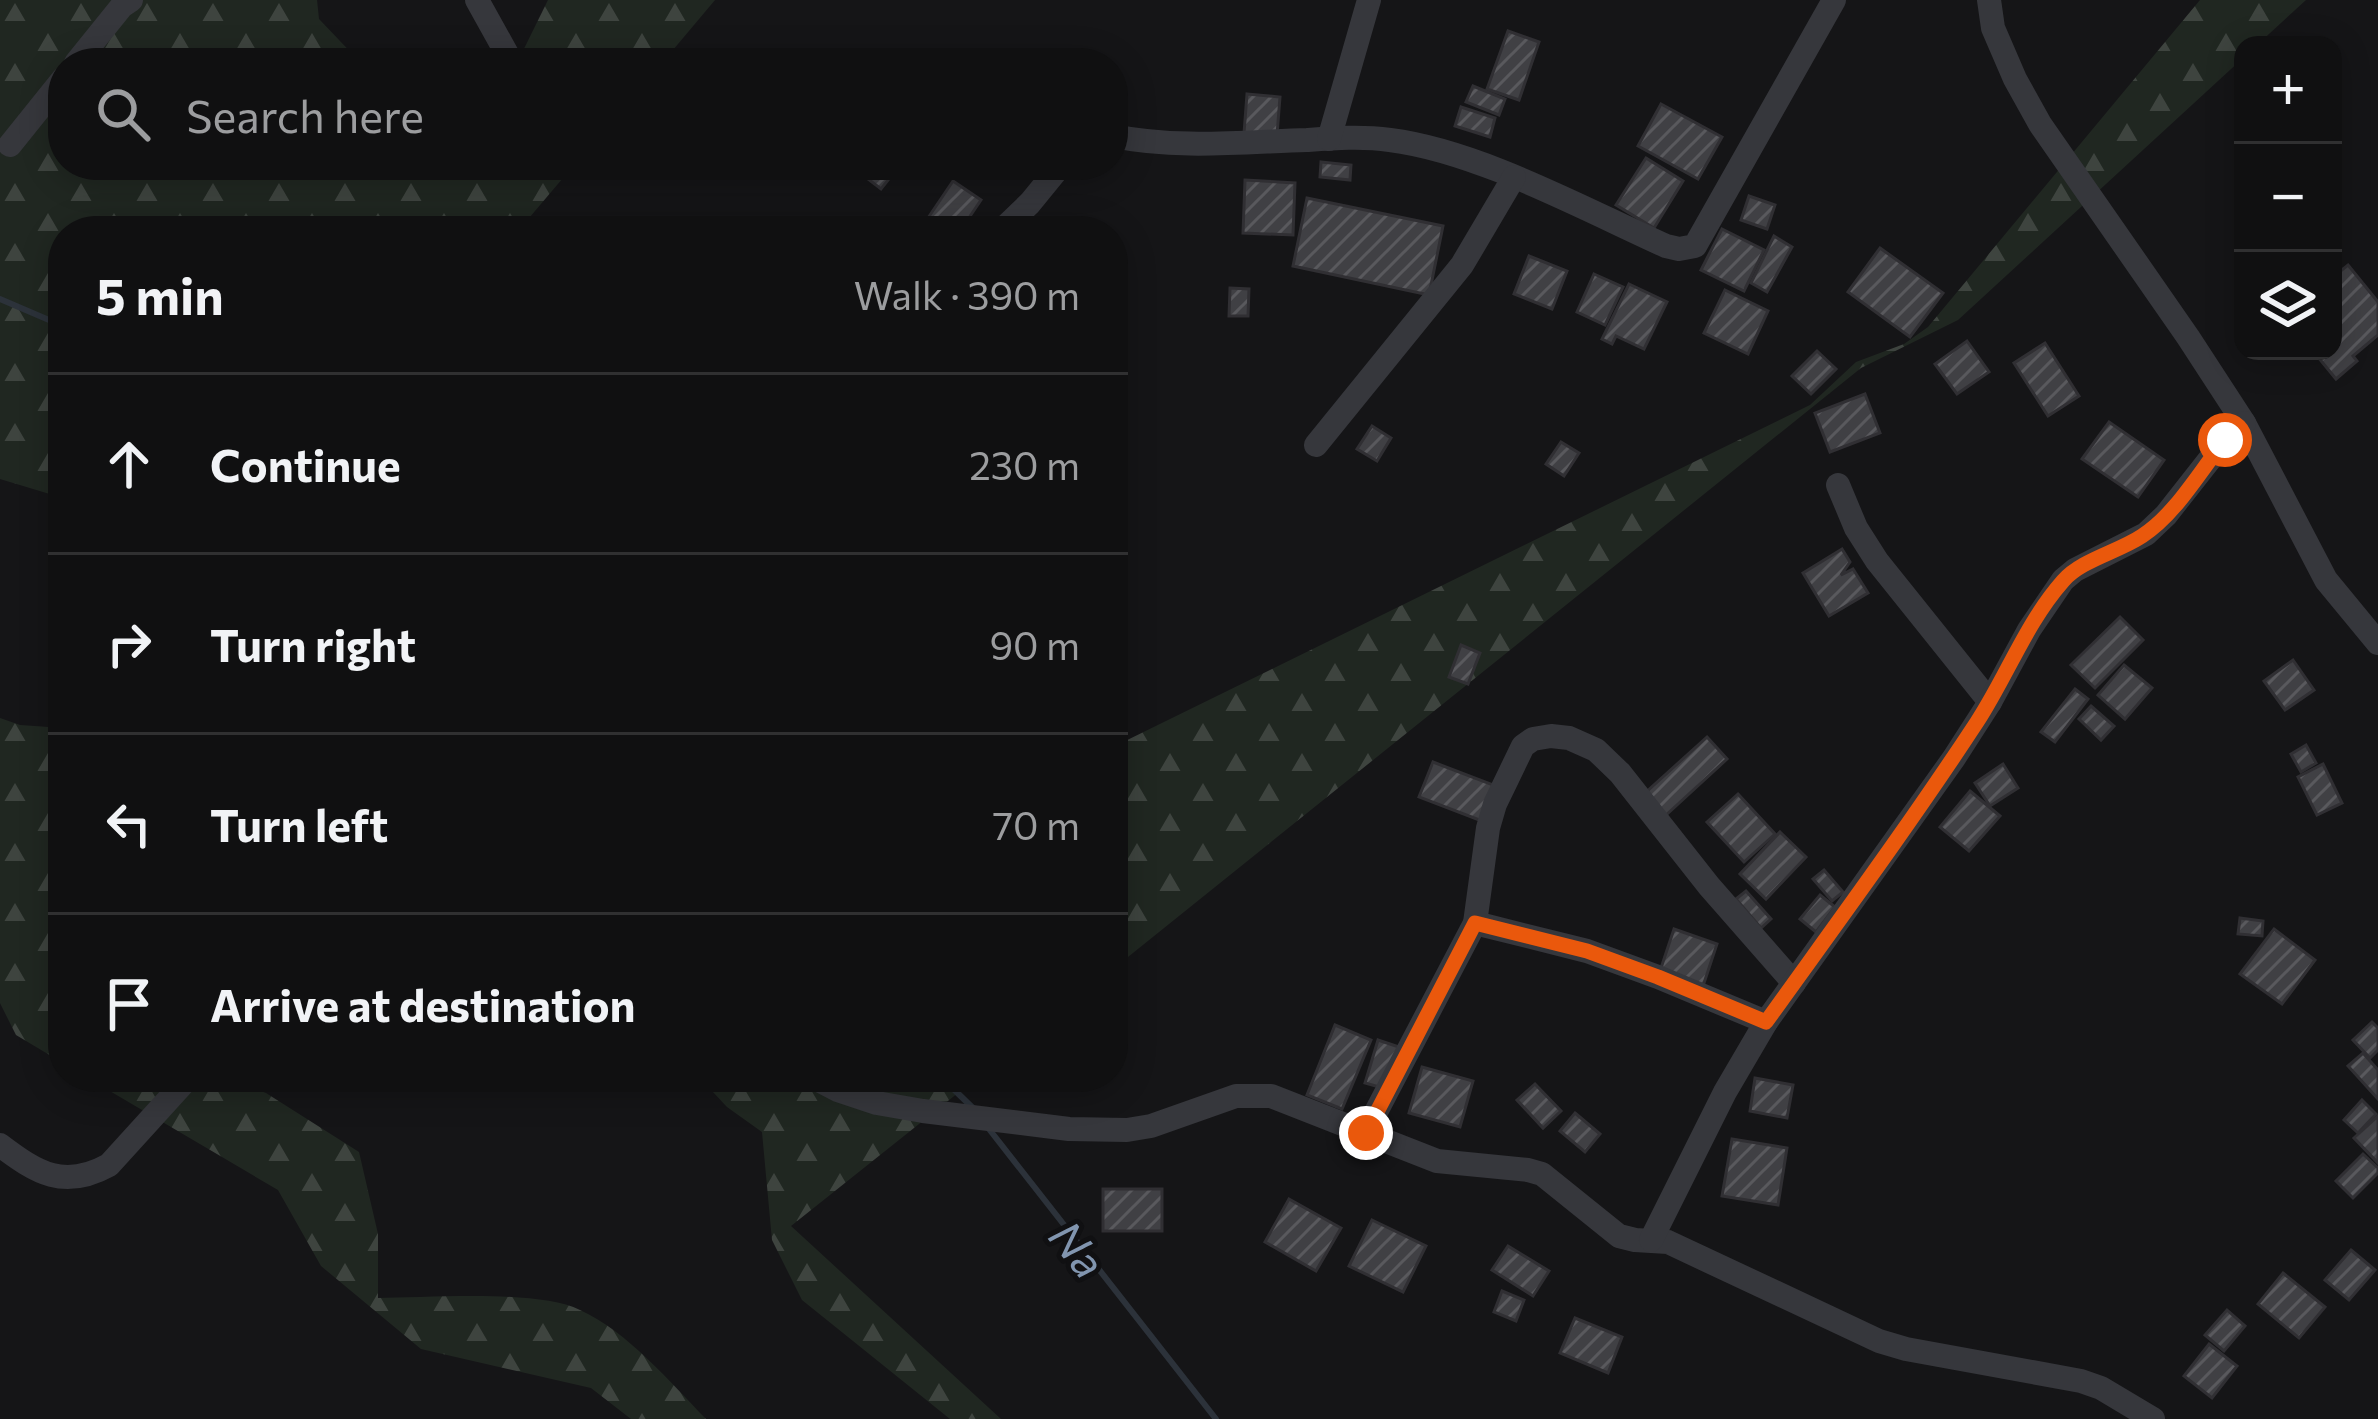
<!DOCTYPE html>
<meta charset="utf-8">
<style>
body{margin:0;font-family:Commissioner,sans-serif;background:#19191a;color:#f1f3f6}
.controls{position:absolute;right:36px;top:36px;display:grid;overflow:hidden;border-radius:24px;box-shadow:0 6px 30px #0003}
.controls button{width:108px;height:108px;display:grid;place-items:center;padding:0;border:0;border-bottom:3px solid #303031;background:#101011;color:#f1f3f6;font:60px sans-serif}
.stop{position:absolute;width:36px;height:36px;margin:-27px;border:9px solid #ea580c;border-radius:50%;background:#fff}
.stop.end{background:#ea580c;border-color:#fff;box-shadow:0 3px 12px #0008}
.list{margin:0;padding:0;list-style:none}
h2{display:flex;justify-content:space-between;align-items:center;height:156px;margin:0;padding:0 48px;font-size:51px}
h2 small{font-size:39px;font-weight:400;color:#9c9d9f}
.list li{display:grid;grid-template-columns:78px 1fr auto;gap:36px;align-items:center;box-sizing:border-box;height:180px;padding:0 48px;border-top:3px solid #303031}
.list b{display:block;font-size:45px;white-space:nowrap}
.list em{font-size:39px;font-style:normal;color:#9c9d9f}
.icon{flex:none;width:66px;height:66px;fill:none;stroke:currentColor;stroke-width:2;stroke-linecap:round;stroke-linejoin:round}
.map{position:relative;flex:none;width:2378px;height:1419px;overflow:hidden}
.search{position:absolute;background:#101011;box-shadow:0 6px 30px #0003;left:48px;top:48px;width:1080px;height:132px;display:flex;align-items:center;gap:30px;box-sizing:border-box;padding:0 42px;border-radius:48px;color:#9c9d9f;font-size:45px}
.panel{position:absolute;background:#101011;box-shadow:0 6px 30px #0003;left:48px;top:216px;width:1080px;height:876px;border-radius:48px}
.map>svg:first-child{display:block}
</style>
<div class="map">
<svg width="2378" height="1419" viewBox="0 0 2378 1419">
<defs>
<pattern id="forest-firs" width="22" height="20" patternUnits="userSpaceOnUse" patternTransform="scale(3)"><rect width="22" height="20" fill="#202721"/><path d="M5 1l3.5 6h-7zM16 11l3.5 6h-7z" fill="#3e443f"/></pattern>
<pattern id="building-hatch" width="6" height="6" patternUnits="userSpaceOnUse" patternTransform="scale(3)"><rect width="6" height="6" fill="#404044"/><path d="M-1 1l2-2M0 6l6-6M5 7l2-2" fill="none" stroke="#59595d"/></pattern>
</defs>
<rect width="100%" height="100%" fill="#151517"/>
<g fill="url(#forest-firs)">
<path d="M0,0H317L319,19L361,63H63V165H574L518,231H63V498L0,479Z"/>
<path d="M548,0H715L662,63H517Z"/>
<path d="M2200,0H2306L2257,45H2243V58L1958,320L1861,368L1113,969V747L1810,405L1856,362L1904,344L1928,327Z"/>
<path d="M0,718L20,725L63,728V1063L16,1035L0,1003Z"/>
<path d="M86,1077H234L240,1084L266,1093L359,1152L378,1234V1298C429,1298 537,1289 580,1310C628,1332 670,1382 706,1419H631L591,1388L421,1349L321,1266L278,1190Z"/>
<path d="M699,1077H978L791,1226L1001,1419H950L802,1300L772,1240L762,1132L727,1107Z"/>
</g>
<g fill="none" stroke-linecap="round" stroke-linejoin="round">
<g stroke="#2c323a" stroke-width="6">
<path d="M0,299L63,326"/>
<path d="M941,1077L974,1109"/>
<path d="M989,1129L1216,1419"/>
</g>
</g>
<g fill="url(#building-hatch)" stroke="#302f33" stroke-width="3">
<path d="M1508,31L1539,42L1519,100L1487,89Z"/>
<path d="M1473,86L1505,99L1499,115L1466,102Z"/>
<path d="M1247,94L1280,97L1277,135L1244,133Z"/>
<path d="M1661,104L1722,137L1698,179L1638,146Z"/>
<path d="M1461,107L1495,118L1490,137L1455,126Z"/>
<path d="M1646,158L1683,181L1654,228L1616,205Z"/>
<path d="M1321,162L1351,165L1350,180L1320,177Z"/>
<path d="M858,165H900L881,189L855,169Z"/>
<path d="M1245,180L1295,183L1293,235L1243,233Z"/>
<path d="M953,181L981,200L960,231H948L928,218Z"/>
<path d="M1749,196L1775,205L1767,229L1741,220Z"/>
<path d="M1307,198L1443,226L1429,295L1293,266Z"/>
<path d="M1722,229L1764,250L1744,291L1701,270Z"/>
<path d="M1774,236L1792,247L1767,292L1751,283Z"/>
<path d="M1880,248L1943,293L1910,337L1848,292Z"/>
<path d="M1529,256L1567,271L1552,309L1514,294Z"/>
<path d="M2348,265L2378,302V335L2353,356L2357,361L2336,379L2313,351H2333V277Z"/>
<path d="M1594,274L1623,287L1605,325L1577,312Z"/>
<path d="M1629,284L1667,302L1644,349L1616,336L1612,344L1602,339Z"/>
<path d="M1230,288L1249,289L1248,316H1229Z"/>
<path d="M1725,290L1768,311L1748,354L1704,333Z"/>
<path d="M1967,341L1989,372L1957,394L1935,364Z"/>
<path d="M2045,343L2079,396L2048,416L2014,363Z"/>
<path d="M1817,351L1836,369L1811,394L1792,376Z"/>
<path d="M1865,394L1880,433L1830,452L1815,413Z"/>
<path d="M2109,422L2164,460L2138,497L2082,459Z"/>
<path d="M1372,426L1391,438L1377,461L1357,449Z"/>
<path d="M1561,442L1579,453L1564,476L1546,464Z"/>
<path d="M1842,549L1850,562L1841,575L1853,569L1868,593L1829,616L1803,573Z"/>
<path d="M2120,617L2143,640L2095,688L2071,665Z"/>
<path d="M1461,645L1480,653L1468,684L1449,677Z"/>
<path d="M2293,660L2314,690L2285,710L2264,681Z"/>
<path d="M2124,665L2152,688L2125,719L2098,695Z"/>
<path d="M2075,689L2088,699L2055,742L2041,732Z"/>
<path d="M2091,706L2114,726L2101,740L2079,719Z"/>
<path d="M1707,737L1727,759L1665,816L1644,794Z"/>
<path d="M2306,745L2316,763L2301,772L2291,754Z"/>
<path d="M1433,762L1496,786L1482,821L1419,797Z"/>
<path d="M2003,764L2018,788L1990,806L1975,783Z"/>
<path d="M2323,764L2342,803L2317,815L2298,777Z"/>
<path d="M1970,791L2000,816L1969,851L1940,827Z"/>
<path d="M1738,794L1775,834L1744,862L1707,822Z"/>
<path d="M1780,832L1806,857L1766,899L1740,874Z"/>
<path d="M1824,870L1843,892L1832,901L1813,879Z"/>
<path d="M1746,891L1771,919L1761,928L1736,899Z"/>
<path d="M1820,895L1835,907L1816,932L1800,919Z"/>
<path d="M2240,918L2263,921L2262,936L2238,934Z"/>
<path d="M1674,929L1717,944L1703,986L1660,971Z"/>
<path d="M2274,929L2315,960L2282,1004L2240,974Z"/>
<path d="M2372,1022L2378,1028V1050L2370,1058L2353,1040Z"/>
<path d="M1335,1025L1371,1040L1342,1109L1307,1095Z"/>
<path d="M1378,1040L1399,1047L1386,1089L1365,1083Z"/>
<path d="M2363,1053L2378,1070V1099L2348,1066Z"/>
<path d="M1422,1067L1473,1081L1460,1127L1409,1113Z"/>
<path d="M1755,1078L1793,1085L1787,1118L1750,1111Z"/>
<path d="M1535,1084L1561,1111L1543,1128L1517,1100Z"/>
<path d="M2362,1100L2376,1114L2358,1133L2344,1120Z"/>
<path d="M1575,1113L1600,1134L1585,1152L1560,1131Z"/>
<path d="M2378,1116V1163L2354,1138Z"/>
<path d="M1732,1139L1787,1148L1778,1205L1722,1196Z"/>
<path d="M2363,1154L2378,1168V1173L2353,1198L2336,1181Z"/>
<rect x="1103" y="1189" width="59" height="42"/>
<path d="M1289,1199L1341,1228L1316,1271L1265,1242Z"/>
<path d="M1372,1220L1426,1246L1403,1292L1349,1266Z"/>
<path d="M1508,1246L1549,1271L1533,1296L1492,1270Z"/>
<path d="M2351,1250L2375,1270L2349,1300L2325,1280Z"/>
<path d="M2283,1273L2325,1307L2299,1338L2258,1304Z"/>
<path d="M1502,1291L1524,1300L1516,1321L1494,1312Z"/>
<path d="M2227,1310L2245,1326L2224,1351L2205,1335Z"/>
<path d="M1575,1318L1622,1337L1608,1373L1560,1353Z"/>
<path d="M2209,1344L2237,1366L2212,1398L2184,1376Z"/>
</g>
<g fill="none" stroke-linecap="round" stroke-linejoin="round">
<g stroke="#36373c" stroke-width="24">
<path d="M477,0L512,63"/>
<path d="M1989,0L1993,28L2015,79L2040,124L2188,337L2244,423L2326,580L2378,643"/>
<path d="M76,63L122,6L131,0"/>
<path d="M1113,136C1178,149 1241,142 1307,140C1335,138 1362,136 1390,140C1478,151 1584,209 1666,246L1679,249L1695,246L1834,0"/>
<path d="M1329,139L1369,0"/>
<path d="M10,145L63,79"/>
<path d="M1001,231L1030,203L1061,165"/>
<path d="M1316,445L1462,265L1514,177"/>
<path d="M1838,485L1856,528L1877,561L1990,702"/>
<path d="M1475,923L1587,951L1658,977L1766,1022"/>
<path d="M813,1077L838,1090L877,1103L923,1111L1069,1129L1127,1130L1151,1126L1236,1096H1271L1437,1161L1528,1170L1542,1174L1619,1236L1635,1240L1668,1242L1879,1341L1906,1349L2081,1381L2101,1388L2153,1419"/>
<path d="M1365,1133L1475,923L1488,828L1495,804L1523,746L1533,739L1551,736L1569,738L1596,750L1620,773L1709,886L1794,983"/>
<path d="M0,1145C37,1173 64,1190 109,1165L189,1077"/>
<path d="M1651,1240L1725,1092L1766,1022L1954,758L1990,702L2029,630L2063,580L2075,570L2146,534L2166,515L2225,440L2244,423"/>
</g>
</g>
<g fill="none" stroke-linecap="round" stroke-linejoin="round">
<path stroke="#ea580c" stroke-width="15" d="M1366,1133L1475,923L1587,951L1658,977L1766,1022C1837,923 1910,824 1977,722C2007,676 2026,623 2063,581C2081,560 2118,552 2142,536C2176,514 2200,471 2225,440"/>
</g>
<g text-anchor="middle" dominant-baseline="central" stroke-width="10" stroke-linejoin="round" paint-order="stroke">
<g font-size="45" font-style="italic" fill="#8195af" stroke="#101012">
<text transform="translate(1079 1248) rotate(51)">Na</text>
</g>
</g>
</svg>
<div class="controls">
<button>+</button>
<button>−</button>
<button><svg class="icon" aria-label="layers" viewBox="0 0 24 24"><path d="M12 4l9 5-9 5-9-5zM3 14l9 5 9-5"/></svg></button>
</div>
<div class="stop" style="left:2225px;top:440px"></div>
<div class="stop end" style="left:1366px;top:1133px"></div>
<div class="search"><svg class="icon" aria-label="search" viewBox="0 0 24 24"><circle cx="10" cy="10" r="6"/><path d="M15 15l6 6"/></svg>Search here</div>
<section class="panel">
<h2>5 min<small>Walk · 390 m</small></h2>
<ul class="list">
<li><svg class="icon" aria-label="ahead" viewBox="0 0 24 24"><path d="M12 20V5M6 11l6-6 6 6"/></svg><div><b>Continue</b></div><em>230 m</em></li>
<li><svg class="icon" aria-label="right" viewBox="0 0 24 24"><path d="M7 20v-9h11M14 6l5 5-5 5"/></svg><div><b>Turn right</b></div><em>90 m</em></li>
<li><svg class="icon" aria-label="left" viewBox="0 0 24 24"><path d="M17 20v-9H6M10 6l-5 5 5 5"/></svg><div><b>Turn left</b></div><em>70 m</em></li>
<li><svg class="icon" aria-label="arrive" viewBox="0 0 24 24"><path d="M6 21V4h12l-3 4 3 4H6"/></svg><div><b>Arrive at destination</b></div></li>
</ul>
</section>
</div>
